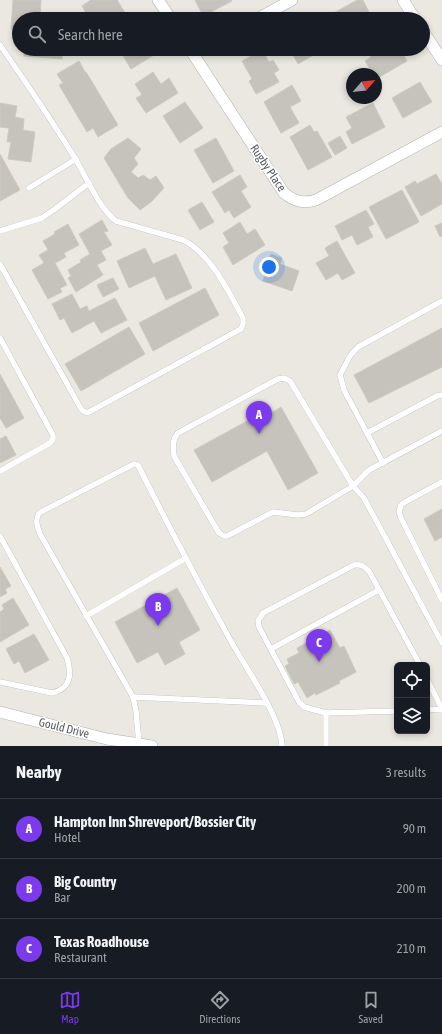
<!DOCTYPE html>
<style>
body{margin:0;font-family:"Asap Condensed",sans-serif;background:#20242c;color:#f1f3f6}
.controls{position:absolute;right:12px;bottom:12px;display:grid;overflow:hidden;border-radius:6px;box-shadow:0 2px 6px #0003}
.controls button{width:36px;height:36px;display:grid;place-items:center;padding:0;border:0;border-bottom:1px solid #363941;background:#171b24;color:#f1f3f6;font:20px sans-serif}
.compass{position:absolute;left:346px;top:68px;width:36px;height:36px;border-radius:50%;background:#171b24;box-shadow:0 2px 6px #0003;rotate:62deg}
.you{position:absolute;left:269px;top:267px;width:14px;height:14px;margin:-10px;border:3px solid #fff;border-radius:50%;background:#1a73e8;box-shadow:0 0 0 6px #1a73e833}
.badge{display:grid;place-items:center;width:26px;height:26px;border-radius:50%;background:#7c3aed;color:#fff;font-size:13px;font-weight:700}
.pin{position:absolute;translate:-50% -33px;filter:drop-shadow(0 1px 2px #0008)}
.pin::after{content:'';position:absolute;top:21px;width:14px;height:12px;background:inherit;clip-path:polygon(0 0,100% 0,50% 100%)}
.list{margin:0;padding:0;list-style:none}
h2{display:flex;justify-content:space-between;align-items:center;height:52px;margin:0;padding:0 16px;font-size:17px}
h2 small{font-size:13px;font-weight:400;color:#9ea1a6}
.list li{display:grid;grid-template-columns:26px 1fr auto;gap:12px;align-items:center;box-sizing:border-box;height:60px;padding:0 16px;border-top:1px solid #363941}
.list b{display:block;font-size:15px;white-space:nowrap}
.list p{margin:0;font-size:13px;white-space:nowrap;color:#9ea1a6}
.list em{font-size:13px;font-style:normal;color:#9ea1a6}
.icon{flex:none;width:22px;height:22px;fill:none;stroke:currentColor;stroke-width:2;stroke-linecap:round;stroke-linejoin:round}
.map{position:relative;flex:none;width:442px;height:746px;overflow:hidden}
.search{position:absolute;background:#171b24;box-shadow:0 2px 6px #0003;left:12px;right:12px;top:12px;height:44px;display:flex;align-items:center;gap:10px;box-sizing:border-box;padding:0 14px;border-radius:22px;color:#9ea1a6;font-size:15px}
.sheet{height:232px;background:#171b24}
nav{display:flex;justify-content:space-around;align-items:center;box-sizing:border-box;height:56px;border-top:1px solid #363941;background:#171b24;font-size:11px;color:#9ea1a6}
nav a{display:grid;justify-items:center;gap:2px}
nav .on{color:#7c3aed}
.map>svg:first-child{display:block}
</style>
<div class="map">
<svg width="442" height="746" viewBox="0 0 442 746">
<rect width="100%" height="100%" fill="#eae8e0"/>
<g fill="#c6c2bc" stroke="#cecabf">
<path d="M13,0H41L40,19H19V29H11Z"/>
<path d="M91,0H117L127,16L122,19H98L95,14L89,18L82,6Z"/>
<path d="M195,0H231L232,1L203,16Z"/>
<path d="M357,0H363L372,18L370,19H326L325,18Z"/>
<path d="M24,49H63L62,59L24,56Z"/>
<path d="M119,49H151L154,55L131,69Z"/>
<path d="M290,49H324L298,64Z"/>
<path d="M367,49H388L389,51L393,49H400L407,61L376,79V74H373L365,61L371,57Z"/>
<path d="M262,50L269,62L273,60L279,70L274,73L279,82L256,94L249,81L252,79L242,61Z"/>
<path d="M79,61L85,72H86L118,125L98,137L93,128L87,132L59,85L63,83L57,74Z"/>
<path d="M153,72L161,84L169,78L178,93L146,113L136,98L142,95L135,84Z"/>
<path d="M420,82L432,102L403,118L392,98Z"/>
<path d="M292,85L301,101L290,107L299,123L281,133L264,102Z"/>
<path d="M185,102L203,128L180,143L163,116Z"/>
<path d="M0,103L17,106L15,117L24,119L23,130L35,132L31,162L8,159L11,142H7L9,128L0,127Z"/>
<path d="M373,103L385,127L352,144L346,132L352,128L346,117Z"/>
<path d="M310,125L314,132L317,131L332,157L308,170L290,137Z"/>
<path d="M340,136L347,148L335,155L328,143Z"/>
<path d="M128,138L141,149L134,158L138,164L131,172L138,178L143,175L150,180L156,176L164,188L151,202L140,210L128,198L104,158L111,149Z"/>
<path d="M216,138L234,171L213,183L194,150Z"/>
<path d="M0,154L20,190L0,201Z"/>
<path d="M436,174L442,184V204L421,216L405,187L415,181L417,184Z"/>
<path d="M240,175L247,187L241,191L251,207L234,218L229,210L225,213L212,192Z"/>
<path d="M402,190L419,222L386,239L369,207Z"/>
<path d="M202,202L214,222L200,230L188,210Z"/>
<path d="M366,210L374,224L368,227L373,237L357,245L352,235L342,240L335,226Z"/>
<path d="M102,220L108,231L104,232L112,245L101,251L106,260L97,265L103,275L76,292L68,278L71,276L68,270L81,262L80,260L90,254L79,234Z"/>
<path d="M240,222L247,234L255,229L265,245L233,265L223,247L229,243L223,233Z"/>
<path d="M442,223V236L440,237L435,226Z"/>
<path d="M68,224L79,245L64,253L66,257L55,263L67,285L60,288L62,292L48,299L32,270L44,263L39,255L48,250L43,241L55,234L54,232Z"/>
<path d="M337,241L355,273L342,280L338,273L326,280L316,263L329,256L325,248Z"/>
<path d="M145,248L153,264L176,254L192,288L166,300L155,276L129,288L117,261Z"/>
<path d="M271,254L282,258L280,264L299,271L292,291L263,281Z"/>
<path d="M113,278L119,289L103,297L97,285Z"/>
<path d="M205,288L219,315L153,351L139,323Z"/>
<path d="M72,294L80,309L87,306L89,311L115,298L127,320L101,333L94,321L72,333L64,318L60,320L52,304Z"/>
<path d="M129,327L145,354L81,391L65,364Z"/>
<path d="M442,328V367L369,403L354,375Z"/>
<path d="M0,374L24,418L6,428L0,418Z"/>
<path d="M281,407L318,473L288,490L267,451L212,482L194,450L260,414L262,419Z"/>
<path d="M6,436L16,455L0,463V439Z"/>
<path d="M442,509V537L435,541L424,519Z"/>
<path d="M0,567L11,586L5,589L7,593L0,597Z"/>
<path d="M177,588L200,630L179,642L185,654L165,665L158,652L137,663L115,622Z"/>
<path d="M13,598L29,625L0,642V612L4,609L2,605Z"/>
<path d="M330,630L340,648L344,646L356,672L339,681L340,683L316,695L315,693L307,698L298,682L294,684L285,666L289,664L287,659L299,653L297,648Z"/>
<path d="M34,634L49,660L25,673L19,661L14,664L6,649Z"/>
</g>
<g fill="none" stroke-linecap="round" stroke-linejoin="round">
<g stroke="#b0b2b6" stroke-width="6">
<g id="service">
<path d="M0,45C25,81 50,118 73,155C85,174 99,209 116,221L183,240C210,253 229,292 243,318V324L241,329L89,412C84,413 82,411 80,407L0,264"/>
<path d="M29,188L76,159"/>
<path d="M0,231L42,218L55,209L89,183"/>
<path d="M0,338L53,435V439L50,443L0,471"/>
<path d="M442,431L369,470L353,486L306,514L298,515L273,512L227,536H224L219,533L174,456C173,447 172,440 178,433L278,379L284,378L290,381L353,486L364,498L442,643"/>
<path d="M367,433L344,390L340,375L350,356L358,347L442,301"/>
<path d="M383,463L367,433L437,396L442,395"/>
<path d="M442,482L405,502L401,505L399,512L401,518L442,600"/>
<path d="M0,536L67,658C72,674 71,689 52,693L0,682"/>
<path d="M86,616L186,558"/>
<path d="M271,649L379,590"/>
<path d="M427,679L442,709"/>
<path d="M133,697L266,703"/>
<path d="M427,709L442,710"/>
<path d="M326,713L304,707L299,702L259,627L258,621L263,613L354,565C361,564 364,566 369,571L420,665"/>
<path d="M139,744L136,711L133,697L40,534C37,526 35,520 39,513L134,464L138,465C168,525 199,584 232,643C247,670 281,717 282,746"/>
<path d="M326,746V713L397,711"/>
</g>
</g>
<g stroke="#b0b2b6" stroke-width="12">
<g id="minor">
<path d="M158,0L171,19"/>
<path d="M403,0L415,19"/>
<path d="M257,19L292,0"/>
<path d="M423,31L442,60"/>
<path d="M202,49L193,54L284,193C294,201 303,204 316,200L442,132"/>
<path d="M0,712L107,739L152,746"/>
</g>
</g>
<use href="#service" stroke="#fff" stroke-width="5.5"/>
<use href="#minor" stroke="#fff" stroke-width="11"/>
</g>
<g text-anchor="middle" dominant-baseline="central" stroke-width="3" stroke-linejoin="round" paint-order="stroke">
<g font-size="12" fill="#585b5f" stroke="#fff">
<text transform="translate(268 168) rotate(56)">Rugby Place</text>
<text transform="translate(64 728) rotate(14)">Gould Drive</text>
</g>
</g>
</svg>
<div class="controls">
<button><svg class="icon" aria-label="locate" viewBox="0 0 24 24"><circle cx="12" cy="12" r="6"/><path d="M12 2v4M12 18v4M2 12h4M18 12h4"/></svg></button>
<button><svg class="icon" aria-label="layers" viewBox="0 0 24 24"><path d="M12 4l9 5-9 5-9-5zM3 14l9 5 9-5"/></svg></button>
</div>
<svg class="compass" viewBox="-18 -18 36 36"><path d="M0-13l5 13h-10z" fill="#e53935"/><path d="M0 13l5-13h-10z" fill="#9ea1a6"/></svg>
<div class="you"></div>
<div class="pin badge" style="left:259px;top:434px">A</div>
<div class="pin badge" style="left:158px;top:626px">B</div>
<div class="pin badge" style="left:319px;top:662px">C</div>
<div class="search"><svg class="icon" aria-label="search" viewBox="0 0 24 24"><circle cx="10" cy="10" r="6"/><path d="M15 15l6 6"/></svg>Search here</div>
</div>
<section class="sheet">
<h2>Nearby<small>3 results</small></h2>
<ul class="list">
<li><span class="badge">A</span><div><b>Hampton Inn Shreveport/Bossier City</b><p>Hotel</p></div><em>90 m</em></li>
<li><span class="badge">B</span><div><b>Big Country</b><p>Bar</p></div><em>200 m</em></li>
<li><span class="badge">C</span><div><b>Texas Roadhouse</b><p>Restaurant</p></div><em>210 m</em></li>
</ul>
</section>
<nav>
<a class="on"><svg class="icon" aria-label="map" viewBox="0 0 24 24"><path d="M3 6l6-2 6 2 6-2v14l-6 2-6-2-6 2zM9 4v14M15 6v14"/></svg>Map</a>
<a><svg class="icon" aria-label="directions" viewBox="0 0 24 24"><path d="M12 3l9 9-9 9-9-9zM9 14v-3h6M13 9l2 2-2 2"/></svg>Directions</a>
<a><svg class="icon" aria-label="saved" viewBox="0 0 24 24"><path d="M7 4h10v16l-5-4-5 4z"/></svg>Saved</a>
</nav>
